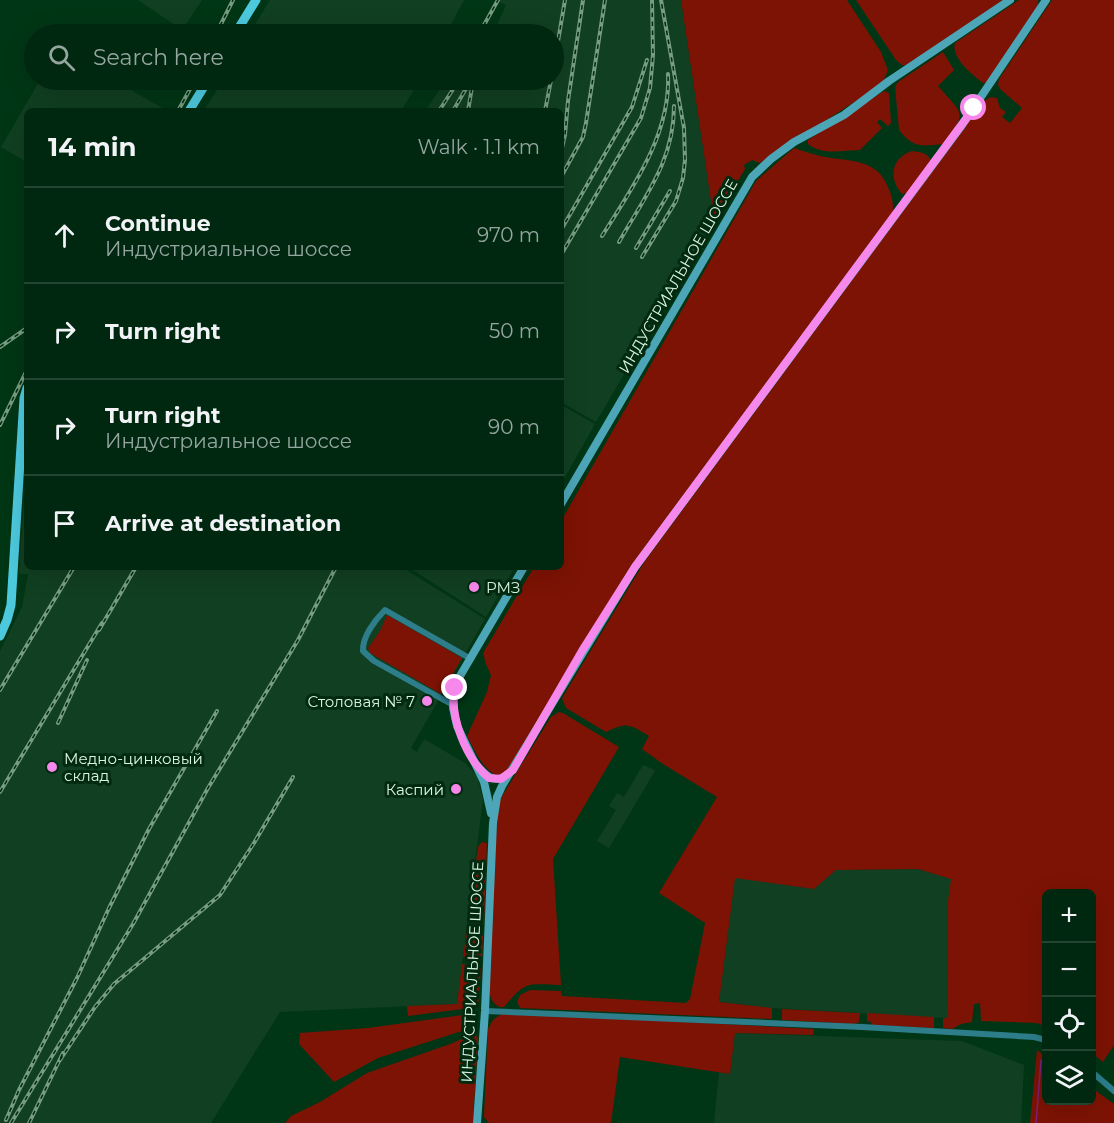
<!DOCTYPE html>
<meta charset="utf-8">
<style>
body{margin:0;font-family:Montserrat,sans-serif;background:#0a3019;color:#f1f3f6}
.controls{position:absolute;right:18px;bottom:18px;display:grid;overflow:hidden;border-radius:9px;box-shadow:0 6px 24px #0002}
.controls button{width:54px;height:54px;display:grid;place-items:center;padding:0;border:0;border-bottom:2px solid #224430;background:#002810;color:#f1f3f6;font:30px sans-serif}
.stop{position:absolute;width:18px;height:18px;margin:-14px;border:4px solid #f788eb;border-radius:50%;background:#fff}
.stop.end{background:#f788eb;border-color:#fff;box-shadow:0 2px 6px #0008}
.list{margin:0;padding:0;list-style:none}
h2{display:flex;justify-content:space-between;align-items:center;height:78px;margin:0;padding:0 24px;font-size:26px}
h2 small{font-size:20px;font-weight:400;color:#95a69f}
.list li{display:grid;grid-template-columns:39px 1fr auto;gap:18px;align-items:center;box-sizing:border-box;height:96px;padding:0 24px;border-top:2px solid #224430}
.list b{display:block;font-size:22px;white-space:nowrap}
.list p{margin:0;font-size:20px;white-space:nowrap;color:#95a69f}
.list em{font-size:20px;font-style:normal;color:#95a69f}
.icon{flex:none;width:33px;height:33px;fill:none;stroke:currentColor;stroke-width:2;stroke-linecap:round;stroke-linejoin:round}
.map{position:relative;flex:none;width:1114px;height:1123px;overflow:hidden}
.search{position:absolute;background:#002810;box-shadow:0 6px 24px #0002;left:24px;top:24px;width:540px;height:66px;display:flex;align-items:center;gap:15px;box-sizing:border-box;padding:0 21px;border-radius:33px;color:#95a69f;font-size:22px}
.panel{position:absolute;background:#002810;box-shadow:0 6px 24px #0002;left:24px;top:108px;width:540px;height:462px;border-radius:9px}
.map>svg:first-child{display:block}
</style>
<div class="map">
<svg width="1114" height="1123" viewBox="0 0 1114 1123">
<rect width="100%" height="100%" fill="#003615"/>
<g fill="#113f21">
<path d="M138,0H202L182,30Z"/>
<path d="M270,0H464L446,34H249Z"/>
<path d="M496,0H681L714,221L596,422L561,402V111H425L446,80H554V34H493L506,5Z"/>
<path d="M40,80H113L168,111H27V162L1,147Z"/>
<path d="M224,80H420L401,111H203Z"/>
<path d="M561,405L595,424L561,484Z"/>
<path d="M27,449V567H406L405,569L485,619L411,748L417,752L424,739L465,763L477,776L483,799L457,1004L280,1012L211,1123H0V651L22,607L28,574H19Z"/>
<path d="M408,567H515L486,617Z"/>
<path d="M643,765L653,769L655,771L609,848L597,841L616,810L609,806L617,793L624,797Z"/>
<path d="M918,869L952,879L948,901L947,1018L772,1008L719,1002L735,877L813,889L836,870Z"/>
<path d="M735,1033L962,1041L1024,1065L1021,1123H714L719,1072L730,1074Z"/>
</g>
<g fill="#7d1304">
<path d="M681,0H847L881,52L888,70L882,84L760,163L752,160L744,165L745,169L714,221Z"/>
<path d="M856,0H1003L908,66L902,65L896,60Z"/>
<path d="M1019,0H1038V6L988,82L983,83C972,75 951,58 955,43Z"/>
<path d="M1052,0H1114V1045L1103,1062L1092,1053V894H1046V1026L1036,1023L981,1021L980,1003L974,1004L972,1022L961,1024L952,1029L943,1028V1018H947L948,901L951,879L918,869L836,870L814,889L735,878L719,1002L772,1008V1019L520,1008L517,1002L520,995L530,990L561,991L562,996L686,1003L690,999L705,923L659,893L717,797L663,764L642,749L649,736C629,724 627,722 606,732L566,708L562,698L645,561L984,101L991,97L997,98L1000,108L1006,112L1002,117L1010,123L1022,108L1001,90L998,85L999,79Z"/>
<path d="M943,52L954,70L938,86C963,115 968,111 944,144C923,146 914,149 899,130L895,87L898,82Z"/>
<path d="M884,91L889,93L891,123L888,126L880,119L877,122L882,128L860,150C843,150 823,156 808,144V140Z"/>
<path d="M794,148C806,152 818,156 831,158C853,161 877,161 887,185C891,193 894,203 893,212L635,562L510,769L497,776C482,768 475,751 467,736L487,692L491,675L486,664L483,653L534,567H561V521L756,181Z"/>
<path d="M912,151C921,152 928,153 932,162L908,193L902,194C888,178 891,158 912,151Z"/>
<path d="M387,615L462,658L441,694L370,653L368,648L380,631Z"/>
<path d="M559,712L563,713L619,747L553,859L561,985C526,984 527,980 504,1007H499C491,1002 490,997 489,988L497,812L500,800L507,788L551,717Z"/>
<path d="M482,842L487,843L484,922L479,924L468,920L478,847Z"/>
<path d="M467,928L480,931L483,936L482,956L477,960L463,957Z"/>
<path d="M462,964L481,968L478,1007L408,1016L407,1006L457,1004Z"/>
<path d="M782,1009L857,1013H860L859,1022L854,1024L782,1020Z"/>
<path d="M477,1013L476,1022L465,1030L378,1058L334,1082L299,1044L300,1033L368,1028Z"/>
<path d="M867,1013L934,1017V1028L872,1025L871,1022L867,1021Z"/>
<path d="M501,1014L610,1018L814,1029L813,1035L735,1033L730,1074L620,1057L611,1123H489L484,1117L488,1029L493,1020Z"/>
<path d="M471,1034L478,1037L473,1123H285L291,1116L320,1102L367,1073L453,1043Z"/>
<path d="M1037,1050L1046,1057V1100H1092V1088L1114,1104V1123H1030Z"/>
</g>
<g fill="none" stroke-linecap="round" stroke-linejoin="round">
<path stroke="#7c2175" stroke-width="1.5" d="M1036,1123L1041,1060"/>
<g stroke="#2d7d8b" stroke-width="6">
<path d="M453,705L374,661L363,651C362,637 375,620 385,610L471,659"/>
<path d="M485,1011L862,1027L1034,1037L1046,1040"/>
<path d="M1092,1072L1114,1091"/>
</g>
<g stroke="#4ca6b7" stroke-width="8">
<path d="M561,504L752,177L771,159L794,142L844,115L889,81L1010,0"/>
<path d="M481,770C490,780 498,782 508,774"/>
<path d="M491,813L484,782L457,726L453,708V698L460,676L524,567"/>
<path d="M477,1123L485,1011L493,823L497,797L502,786L635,567L962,125L1046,0"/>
</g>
<g stroke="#4dc9de" stroke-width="9">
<path d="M235,34L256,0"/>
<path d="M189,111L208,80"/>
<path d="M0,636L7,620L11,605L24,398L27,388"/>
</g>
<g stroke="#769d82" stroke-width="4">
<g id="rail">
<path d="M216,34L233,0"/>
<path d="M479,34L498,0"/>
<path d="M554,65L565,0"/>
<path d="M178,111L195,80"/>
<path d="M439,111L459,80"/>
<path d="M453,111L471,80"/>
<path d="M468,111L472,87"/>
<path d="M545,111L551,80"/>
<path d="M561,152L565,135L568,101L583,0"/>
<path d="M561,177L583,137L586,123L605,0"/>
<path d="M561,230L632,107L647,60"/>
<path d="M602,236C633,187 671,134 668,74"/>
<path d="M619,242C645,196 674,161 674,106"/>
<path d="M636,248L670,191"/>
<path d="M561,255L641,118L650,88L653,55L652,0"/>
<path d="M642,257L676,201L683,178L685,160L684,128L661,0"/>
<path d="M0,347L27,328"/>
<path d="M0,425L27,370"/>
<path d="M99,630L136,567"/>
<path d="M0,690L74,567"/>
<path d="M58,723L87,660"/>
<path d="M0,792L102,623"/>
<path d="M60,1060L95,1007L114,984L220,895L254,843L293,777"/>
<path d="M6,1120L19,1090L77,978L109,908L149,829L217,711"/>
<path d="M11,1123L133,924L208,788L298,640L336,567"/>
<path d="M29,1123L63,1053"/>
</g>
</g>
<use href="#rail" stroke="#022a11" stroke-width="1.5" stroke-dasharray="4.5" stroke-linecap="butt"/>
</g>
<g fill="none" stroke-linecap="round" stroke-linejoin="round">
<path stroke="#f788eb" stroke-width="8" d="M455,688C449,716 466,759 489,778L501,779L513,770L582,651L635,567L974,108"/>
</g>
<g fill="#f788eb" stroke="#022a11" stroke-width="2">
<circle cx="474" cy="587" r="6"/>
<circle cx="427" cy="701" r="6"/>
<circle cx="52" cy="767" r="6"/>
<circle cx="456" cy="789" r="6"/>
</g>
<g text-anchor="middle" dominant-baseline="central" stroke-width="6" stroke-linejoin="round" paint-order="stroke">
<g font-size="15" fill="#dbf6e0" stroke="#022a11">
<text transform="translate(678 276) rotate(-60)">ИНДУСТРИАЛЬНОЕ ШОССЕ</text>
<text transform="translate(472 972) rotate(-87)">ИНДУСТРИАЛЬНОЕ ШОССЕ</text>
</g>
<g font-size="15" fill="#dbf6e0" stroke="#022a11" text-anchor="start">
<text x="486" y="587">РМЗ</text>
<text x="415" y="701" text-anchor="end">Столовая № 7</text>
<text x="64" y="758">Медно-цинковый<tspan x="64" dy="17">склад</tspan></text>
<text x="444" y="789" text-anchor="end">Каспий</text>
</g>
</g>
</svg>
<div class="controls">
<button>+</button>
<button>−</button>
<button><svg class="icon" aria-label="locate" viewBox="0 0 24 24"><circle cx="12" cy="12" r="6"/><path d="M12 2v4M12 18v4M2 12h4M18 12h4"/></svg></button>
<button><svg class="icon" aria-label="layers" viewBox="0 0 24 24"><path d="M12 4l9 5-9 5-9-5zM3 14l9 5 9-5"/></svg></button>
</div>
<div class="stop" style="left:974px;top:108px"></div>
<div class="stop end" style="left:455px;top:688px"></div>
<div class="search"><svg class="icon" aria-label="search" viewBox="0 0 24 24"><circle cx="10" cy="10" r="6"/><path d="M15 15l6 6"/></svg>Search here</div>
<section class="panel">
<h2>14 min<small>Walk · 1.1 km</small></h2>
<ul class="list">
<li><svg class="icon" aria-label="ahead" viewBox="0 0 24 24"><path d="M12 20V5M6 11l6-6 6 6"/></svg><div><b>Continue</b><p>Индустриальное шоссе</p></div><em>970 m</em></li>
<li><svg class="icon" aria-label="right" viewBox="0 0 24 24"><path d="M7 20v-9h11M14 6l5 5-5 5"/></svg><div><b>Turn right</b></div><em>50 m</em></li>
<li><svg class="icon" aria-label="right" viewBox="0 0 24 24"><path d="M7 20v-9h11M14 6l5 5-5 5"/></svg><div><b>Turn right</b><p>Индустриальное шоссе</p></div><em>90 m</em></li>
<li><svg class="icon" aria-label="arrive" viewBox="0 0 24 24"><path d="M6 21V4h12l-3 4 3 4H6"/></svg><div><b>Arrive at destination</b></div></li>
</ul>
</section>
</div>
